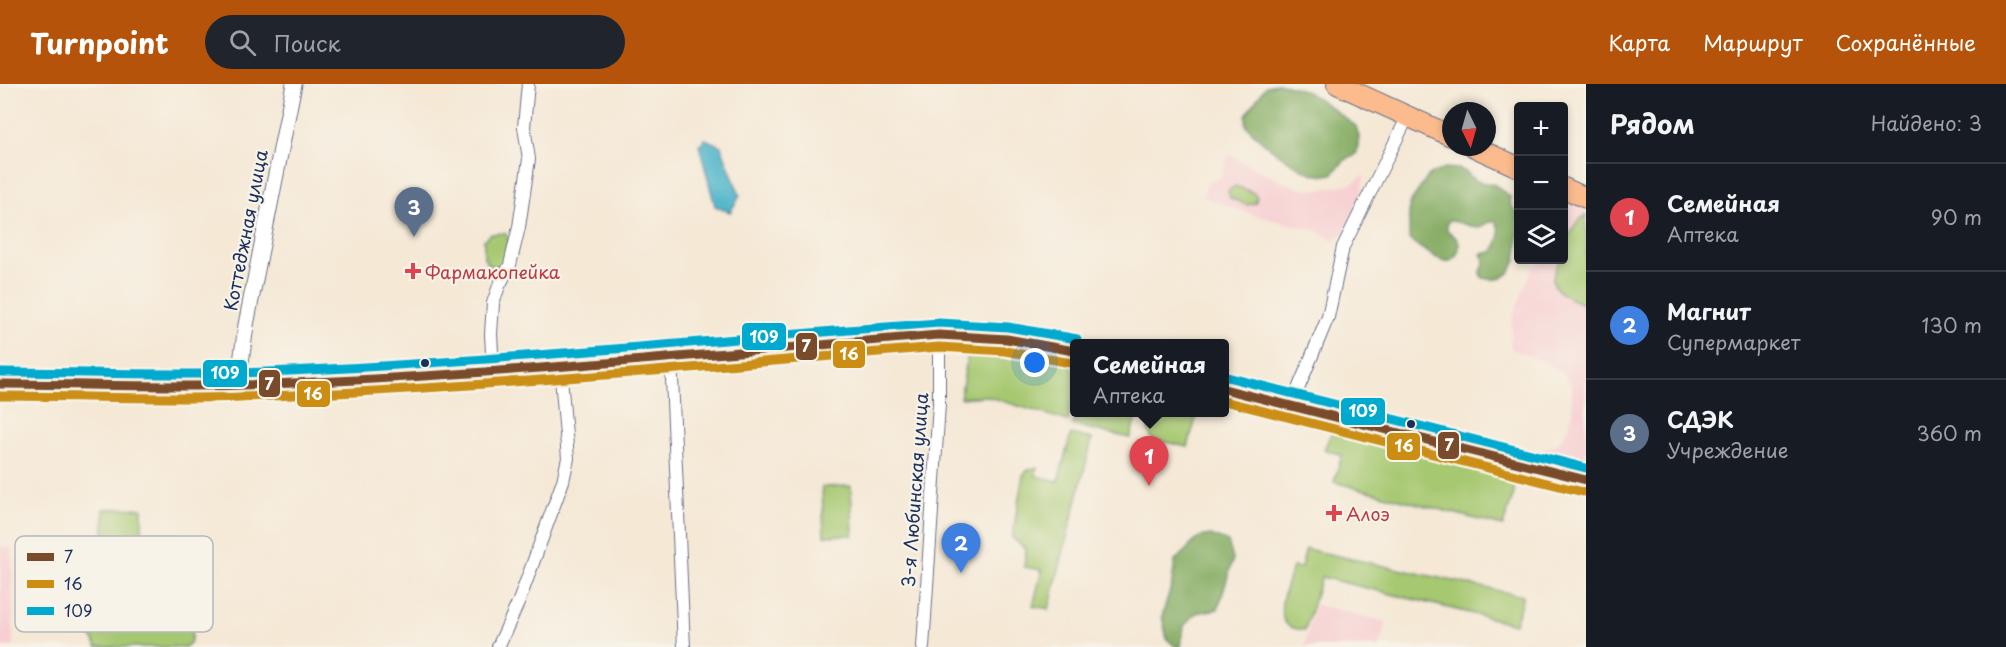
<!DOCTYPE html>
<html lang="ru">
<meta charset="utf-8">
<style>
body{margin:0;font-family:"Playpen Sans",sans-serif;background:#20242c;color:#f1f3f6}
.controls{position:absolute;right:18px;top:18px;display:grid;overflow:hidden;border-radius:6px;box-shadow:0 3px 9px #0003}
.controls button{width:54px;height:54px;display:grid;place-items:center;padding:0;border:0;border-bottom:2px solid #363941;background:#171b24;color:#f1f3f6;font:30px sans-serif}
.compass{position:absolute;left:1442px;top:18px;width:54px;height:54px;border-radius:50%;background:#171b24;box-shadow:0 3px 9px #0003;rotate:175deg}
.you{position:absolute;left:1035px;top:279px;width:21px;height:21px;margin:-15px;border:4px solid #fff;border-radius:50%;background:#1a73e8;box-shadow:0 0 0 9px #1a73e833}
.badge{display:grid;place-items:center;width:39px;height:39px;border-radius:50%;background:#b45309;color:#fff;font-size:20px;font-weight:700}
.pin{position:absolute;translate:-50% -50px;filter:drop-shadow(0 2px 3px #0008)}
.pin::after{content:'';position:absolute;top:32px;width:21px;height:18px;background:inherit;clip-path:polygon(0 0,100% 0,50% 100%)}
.popup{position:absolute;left:1070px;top:255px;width:159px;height:78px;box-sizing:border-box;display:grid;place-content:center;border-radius:6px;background:#171b24;filter:drop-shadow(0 2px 4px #0005);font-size:20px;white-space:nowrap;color:#9ea1a6}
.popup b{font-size:22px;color:#f1f3f6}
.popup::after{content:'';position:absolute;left:50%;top:100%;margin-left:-12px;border:12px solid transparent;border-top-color:#171b24}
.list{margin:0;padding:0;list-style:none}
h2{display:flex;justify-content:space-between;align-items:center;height:78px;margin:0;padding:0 24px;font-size:26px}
h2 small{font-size:20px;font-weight:400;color:#9ea1a6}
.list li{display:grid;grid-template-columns:39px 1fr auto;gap:18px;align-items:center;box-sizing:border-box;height:108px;padding:0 24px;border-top:2px solid #363941}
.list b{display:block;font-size:22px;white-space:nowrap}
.list p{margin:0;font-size:20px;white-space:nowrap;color:#9ea1a6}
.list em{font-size:20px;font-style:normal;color:#9ea1a6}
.icon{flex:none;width:33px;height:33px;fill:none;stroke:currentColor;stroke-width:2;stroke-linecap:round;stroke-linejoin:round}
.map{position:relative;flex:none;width:1586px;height:563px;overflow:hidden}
header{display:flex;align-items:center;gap:36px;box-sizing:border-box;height:84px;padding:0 30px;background:#b45309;color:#fff}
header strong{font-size:28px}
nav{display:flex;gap:33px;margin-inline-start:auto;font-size:21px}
.search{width:420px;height:54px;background:#20242c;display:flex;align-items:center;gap:15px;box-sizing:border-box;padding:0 21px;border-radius:33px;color:#9ea1a6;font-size:22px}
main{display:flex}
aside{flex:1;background:#171b24}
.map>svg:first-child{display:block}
</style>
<header>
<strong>Turnpoint</strong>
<div class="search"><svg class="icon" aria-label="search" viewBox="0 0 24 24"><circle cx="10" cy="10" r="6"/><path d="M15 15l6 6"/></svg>Поиск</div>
<nav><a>Карта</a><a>Маршрут</a><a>Сохранённые</a></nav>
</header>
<main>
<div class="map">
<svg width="1586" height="563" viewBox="0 0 1586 563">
<rect width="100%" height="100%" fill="#f7f3e8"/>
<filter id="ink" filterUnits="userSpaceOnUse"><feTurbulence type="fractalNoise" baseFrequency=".0167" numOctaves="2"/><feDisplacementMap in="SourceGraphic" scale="12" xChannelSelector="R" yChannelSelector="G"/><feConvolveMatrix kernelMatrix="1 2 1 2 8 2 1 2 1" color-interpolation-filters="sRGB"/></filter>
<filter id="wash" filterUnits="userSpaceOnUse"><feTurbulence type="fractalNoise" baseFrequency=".008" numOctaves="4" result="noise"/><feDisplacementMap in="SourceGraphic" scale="24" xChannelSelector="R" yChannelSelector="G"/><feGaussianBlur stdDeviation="1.35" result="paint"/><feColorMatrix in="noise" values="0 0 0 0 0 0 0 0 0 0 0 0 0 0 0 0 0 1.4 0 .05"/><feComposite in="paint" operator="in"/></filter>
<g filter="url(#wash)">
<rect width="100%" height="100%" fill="#f5e8d5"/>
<g fill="#f7cfd2">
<path d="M1229,71L1281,97L1298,103L1316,106L1351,100L1364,91L1360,117L1346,147L1333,157L1318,147L1257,132L1203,113L1208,98L1220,94Z"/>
<path d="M1564,113L1586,123V377L1542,366L1558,359L1568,344L1572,330V303L1566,292L1551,281L1512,265L1510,259L1512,235L1532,184L1544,176H1564Z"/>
<path d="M0,463H12L13,563H0Z"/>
<path d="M1315,520L1386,538L1379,563H1304Z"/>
</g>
<g fill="#a6c870" stroke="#607c67" stroke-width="1.5">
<path d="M1235,102L1254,109L1257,113L1255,119L1247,121L1230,114L1228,107Z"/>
<path d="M1586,131V221C1575,217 1552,209 1553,194C1554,188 1558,181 1560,176H1564C1564,159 1572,140 1586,131Z"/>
<path d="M505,149C513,157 509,175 501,183L489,181L484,174V156L490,150Z"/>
<path d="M970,259L1028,262L1074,273V309L1068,337L986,312L960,314Z"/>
<path d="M1076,329V328L1137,329L1130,354L1073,341Z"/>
<path d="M1193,329L1197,330L1188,363L1152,355L1148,346L1152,329Z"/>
<path d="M1337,345H1350L1509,388L1515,396L1514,409L1503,442L1334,398L1342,371L1324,365L1331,350Z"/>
<path d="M1071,350L1092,355L1049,525L1033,522L1042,486L1024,483L1026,465L1012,454L1023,391L1028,386L1037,383L1036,392L1058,397Z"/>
<path d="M851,402L853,451L824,452L822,403Z"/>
<path d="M142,424V454H104V425Z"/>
<path d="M1306,465L1523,512L1515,540L1321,493L1305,546C1301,545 1295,545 1291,543C1271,534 1288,497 1293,483L1301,484Z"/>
<path d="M178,474L189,479L191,486L192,552L190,559L185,563H97L92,553L91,488L93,480L103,475Z"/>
</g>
<g fill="#84ac62" stroke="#506e60" stroke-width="1.5">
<path d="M1278,0C1305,0 1334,27 1356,42L1359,53L1357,68L1354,72L1345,76L1332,90C1328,91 1322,92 1318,91C1296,86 1260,58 1246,41V31L1266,2Z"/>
<path d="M1445,84L1459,85L1466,88L1476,97L1495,101L1510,113L1511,122L1518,129C1519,153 1524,204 1483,194L1480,190L1485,178L1481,170L1492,168C1499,158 1503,149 1496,138H1489L1478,144L1450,136L1447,139V146C1450,149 1456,153 1458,156C1462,163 1455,179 1446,177C1437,176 1415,161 1409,154V120L1429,91Z"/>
<path d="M1211,451L1228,458L1233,475L1218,525L1196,529L1184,542L1181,563H1176L1167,555L1162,532L1172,499L1175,477L1199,453Z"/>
</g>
<path fill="#4bb4c9" stroke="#337294" stroke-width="1.5" d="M705,55L721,62L740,112L730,128L715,122L699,61Z"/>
</g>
<g filter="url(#ink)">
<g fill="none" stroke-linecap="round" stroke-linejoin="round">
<g stroke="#677088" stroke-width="14">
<g id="minor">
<path d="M671,272L684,563"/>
<path d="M493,287L491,250L493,219L499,202L510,181L519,143L529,75L524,43L528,0"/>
<path d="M1291,322L1328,233L1343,163L1408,32"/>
<path d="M498,563L519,517L563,397L568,374L560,282"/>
<path d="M923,563L939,320V251"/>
</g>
</g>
<g stroke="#677088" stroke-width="17">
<path id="tertiary" d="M238,301L246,241L294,0"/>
</g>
<g stroke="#677088" stroke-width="19">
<g id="secondary">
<path d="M0,300L238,301L307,298L507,286L939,251C985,250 1029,257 1074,267"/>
<path d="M1224,305L1586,396"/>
</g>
</g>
<g stroke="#677088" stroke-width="22">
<g id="primary">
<path d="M1337,0L1451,52"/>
<path d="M1474,63L1518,83"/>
<path d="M1564,104L1586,114"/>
</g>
</g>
<use href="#minor" stroke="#fff" stroke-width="12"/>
<use href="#tertiary" stroke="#fff" stroke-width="15"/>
<use href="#secondary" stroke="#fde4d1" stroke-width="16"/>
<use href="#primary" stroke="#fbbb8d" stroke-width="20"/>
<g stroke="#f7f3e8" stroke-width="14">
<g id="bus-1">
<path d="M0,300C80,300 161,304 241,301C474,293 707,270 939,251L1007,255L1074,267"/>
<path d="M1224,305L1586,396"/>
</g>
</g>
<g stroke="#f7f3e8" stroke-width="14">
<g id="bus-2">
<path d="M0,312C80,312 161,316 241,313C474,305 707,282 939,263L1005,267L1071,279"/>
<path d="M1224,317L1583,408"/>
</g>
</g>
<g stroke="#f7f3e8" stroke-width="14">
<g id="bus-3">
<path d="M0,288C80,288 161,292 241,289C474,280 706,256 939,239L1008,243L1077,255"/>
<path d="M1227,293L1586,384"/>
</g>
</g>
<use href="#bus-1" stroke="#7a4b2a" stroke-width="9"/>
<use href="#bus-2" stroke="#cb8e13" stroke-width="9"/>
<use href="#bus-3" stroke="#00a9ce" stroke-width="9"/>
</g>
</g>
<g fill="#e0444e" stroke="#f7f3e8" stroke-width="2">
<path d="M410 178h6v6h6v6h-6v6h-6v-6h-6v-6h6z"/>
<path d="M1331 420h6v6h6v6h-6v6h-6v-6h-6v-6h6z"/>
</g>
<g fill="#1b2f5e" stroke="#f7f3e8" stroke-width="2">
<circle cx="425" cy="279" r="5"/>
<circle cx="1411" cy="340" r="5"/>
</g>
<g text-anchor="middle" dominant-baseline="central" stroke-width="4.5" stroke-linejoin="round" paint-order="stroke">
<g font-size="18" fill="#1b2f5e" stroke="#f7f3e8">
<text transform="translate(245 146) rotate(-79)">Коттеджная улица</text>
<text transform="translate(914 406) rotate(-86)">3-я Любинская улица</text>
</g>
<g font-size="18" fill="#be3a42" stroke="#f7f3e8" text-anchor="start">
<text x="425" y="187">Фармакопейка</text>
<text x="1346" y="429">Алоэ</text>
</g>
</g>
<rect x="15" y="452" width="198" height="96" rx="9" fill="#f7f3e8" stroke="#b5b8bf" stroke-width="1.5"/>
<rect x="27" y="469" width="27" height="8" fill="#7a4b2a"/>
<rect x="27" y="496" width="27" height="8" fill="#cb8e13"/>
<rect x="27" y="523" width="27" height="8" fill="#00a9ce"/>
<g font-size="16" fill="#1b2f5e">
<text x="64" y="479">7</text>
<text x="64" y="506">16</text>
<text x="64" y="533">109</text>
</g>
<g stroke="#f7f3e8" stroke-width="2">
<rect x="741" y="238" width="46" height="29" rx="6" fill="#00a9ce"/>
<rect x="795" y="248" width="23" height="29" rx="6" fill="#7a4b2a"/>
<rect x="832" y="256" width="34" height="29" rx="6" fill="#cb8e13"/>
<rect x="202" y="275" width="46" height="29" rx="6" fill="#00a9ce"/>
<rect x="258" y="285" width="23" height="29" rx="6" fill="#7a4b2a"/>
<rect x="296" y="296" width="35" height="28" rx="6" fill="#cb8e13"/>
<rect x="1340" y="313" width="46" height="29" rx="6" fill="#00a9ce"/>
<rect x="1437" y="347" width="23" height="29" rx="6" fill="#7a4b2a"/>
<rect x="1386" y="348" width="35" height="29" rx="6" fill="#cb8e13"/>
</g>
<g font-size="16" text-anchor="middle" font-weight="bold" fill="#fff">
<text x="764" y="259">109</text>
<text x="806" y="268">7</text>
<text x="849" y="276">16</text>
<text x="225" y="295">109</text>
<text x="269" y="306">7</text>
<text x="313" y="316">16</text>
<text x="1363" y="333">109</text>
<text x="1449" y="367">7</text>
<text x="1404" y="368">16</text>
</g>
</svg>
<div class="controls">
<button>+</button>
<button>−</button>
<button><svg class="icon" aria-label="layers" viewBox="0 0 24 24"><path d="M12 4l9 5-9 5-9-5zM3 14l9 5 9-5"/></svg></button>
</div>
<svg class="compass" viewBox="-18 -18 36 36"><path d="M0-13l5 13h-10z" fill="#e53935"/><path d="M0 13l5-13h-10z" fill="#9ea1a6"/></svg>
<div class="you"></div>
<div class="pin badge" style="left:1149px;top:402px;background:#e0444e">1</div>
<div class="popup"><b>Семейная</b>Аптека</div>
<div class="pin badge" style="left:961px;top:489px;background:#3f7fe0">2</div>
<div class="pin badge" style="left:414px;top:153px;background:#5c6f8a">3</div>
</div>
<aside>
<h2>Рядом<small>Найдено: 3</small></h2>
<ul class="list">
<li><span class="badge" style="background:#e0444e">1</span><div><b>Семейная</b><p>Аптека</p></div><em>90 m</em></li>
<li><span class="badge" style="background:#3f7fe0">2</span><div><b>Магнит</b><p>Супермаркет</p></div><em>130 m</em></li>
<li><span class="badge" style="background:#5c6f8a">3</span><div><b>СДЭК</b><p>Учреждение</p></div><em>360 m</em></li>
</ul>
</aside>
</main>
